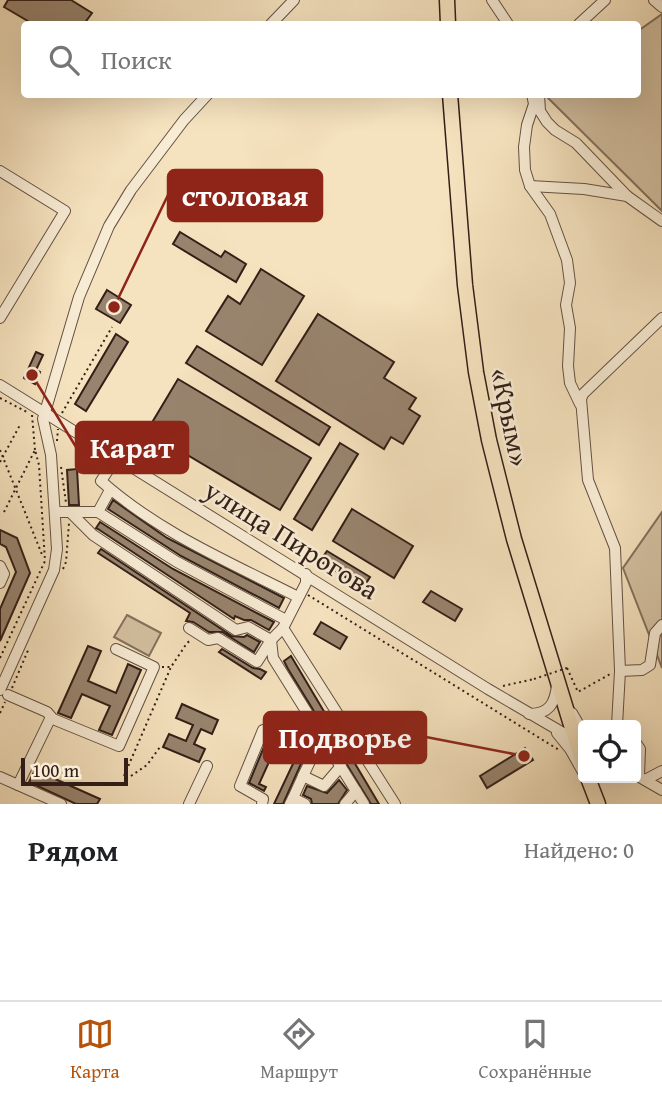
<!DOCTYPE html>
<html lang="ru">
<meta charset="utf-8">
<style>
body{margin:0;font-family:"Gentium Book Plus",serif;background:#f6f6f6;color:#202124}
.controls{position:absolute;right:21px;bottom:21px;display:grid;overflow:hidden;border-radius:7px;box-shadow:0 7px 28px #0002}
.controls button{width:63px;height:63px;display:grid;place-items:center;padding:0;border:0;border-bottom:2px solid #e0e0e0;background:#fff;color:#202124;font:35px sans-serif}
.scale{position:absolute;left:21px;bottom:18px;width:107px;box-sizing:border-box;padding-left:7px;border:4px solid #331f18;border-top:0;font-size:19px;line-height:24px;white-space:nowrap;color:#331f18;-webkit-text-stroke:5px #f8ecd5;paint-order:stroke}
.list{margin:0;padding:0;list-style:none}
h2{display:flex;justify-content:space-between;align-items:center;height:91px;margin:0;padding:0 28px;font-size:30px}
h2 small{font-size:23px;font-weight:400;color:#757577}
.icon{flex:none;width:38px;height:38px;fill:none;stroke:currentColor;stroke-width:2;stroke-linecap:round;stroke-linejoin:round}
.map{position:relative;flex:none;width:662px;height:804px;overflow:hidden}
.search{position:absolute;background:#fff;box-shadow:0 7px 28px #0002;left:21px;right:21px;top:21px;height:77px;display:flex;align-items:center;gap:18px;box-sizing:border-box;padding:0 24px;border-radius:7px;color:#757577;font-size:26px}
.sheet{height:196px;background:#fff}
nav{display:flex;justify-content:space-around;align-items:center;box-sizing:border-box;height:98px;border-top:2px solid #e0e0e0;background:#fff;font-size:19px;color:#757577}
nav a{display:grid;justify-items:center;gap:4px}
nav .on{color:#b45309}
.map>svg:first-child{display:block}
</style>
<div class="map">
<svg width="662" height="804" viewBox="0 0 662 804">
<rect width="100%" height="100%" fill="#f5e2be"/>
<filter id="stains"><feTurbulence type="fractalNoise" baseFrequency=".00286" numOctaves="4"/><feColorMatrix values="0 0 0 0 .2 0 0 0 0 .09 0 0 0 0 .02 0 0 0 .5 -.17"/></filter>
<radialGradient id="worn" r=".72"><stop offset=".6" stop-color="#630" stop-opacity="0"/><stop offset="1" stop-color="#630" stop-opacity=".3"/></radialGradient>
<g fill="#d4c1a2" stroke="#84705d" stroke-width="2">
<path d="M662,14V211L546,96L638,94V31Z"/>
<path d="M662,512V668L623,568Z"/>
<path d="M127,615L161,633L149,656L114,637Z"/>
</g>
<g fill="#98846e" stroke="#331f18" stroke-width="2">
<path d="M8,0H71L92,13L84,24H33L4,7Z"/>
<path d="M180,232L221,257L225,251L246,264L236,282L173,244Z"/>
<path d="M261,269L304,296L262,365L206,331L228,296L240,304Z"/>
<path d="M107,290L131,305L120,323L96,309Z"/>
<path d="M318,314L394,362L384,378L416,398L409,409L420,416L403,444L391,437L384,449L276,381Z"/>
<path d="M116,334L128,342L86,411L75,404Z"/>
<path d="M197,346L330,427L319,445L186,363Z"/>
<path d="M36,352L43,355L36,370L40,372L35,384L24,378Z"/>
<path d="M178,379L311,458L280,510L147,431Z"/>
<path d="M340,443L358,454L312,530L294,519Z"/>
<path d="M77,469L79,505H69L67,470Z"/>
<path d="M113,500L167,538L284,598L279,608L181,556L108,509Z"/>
<path d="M352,509L413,546L394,578L333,541Z"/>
<path d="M100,522L173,569L274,622L269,630L251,620H244L235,616L234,619L98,529L96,528Z"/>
<path d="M0,530L17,538L30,573L0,641V609L16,572L6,547L0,544Z"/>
<path d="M101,549L232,636L244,637L247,635L260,642L254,652L222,632H209L193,622L186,621L190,613L98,553Z"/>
<path d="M327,551L370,577L363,588L320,561Z"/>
<path d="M431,591L462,609L455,621L423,602Z"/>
<path d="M321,622L347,637L340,649L314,634Z"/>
<path d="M88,646L101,651L88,681L116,693L128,664L141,670L112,735L99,730L110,706L82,694L71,718L58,713Z"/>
<path d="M222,649L253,668L260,669L266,672L261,679L219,652Z"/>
<path d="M291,656L379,804H371L288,669L284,661Z"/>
<path d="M182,704L218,720L212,734L201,729L194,744L205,749L199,762L163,747L169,734L186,741L193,725L176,718Z"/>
<path d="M308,732L313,737L283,804H274Z"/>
<path d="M266,742L284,748L280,754L274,751L259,784L266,787L264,791L249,783Z"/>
<path d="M525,748L533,760L487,788L480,776Z"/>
<path d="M35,770L100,799L97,804H76L29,782Z"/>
<path d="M339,780L347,790L338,804H312L311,799L303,795L307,786L327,793Z"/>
</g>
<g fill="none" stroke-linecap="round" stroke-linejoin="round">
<g stroke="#645042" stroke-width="12">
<g id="minor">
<path d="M492,0L508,24"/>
<path d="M654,0L662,7"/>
<path d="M271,24L294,0"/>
<path d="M579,24L605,0"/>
<path d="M532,94L534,104L527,125L524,147L525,170L530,186L550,214L567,260L570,283L566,305L570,328L568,366L570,383L580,404"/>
<path d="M539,94L540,111L547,122L555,130L576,143L627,196"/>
<path d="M0,171L65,211L0,318"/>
<path d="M530,186L584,189L627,196L662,221"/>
<path d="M0,385L488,689L577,741"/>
<path d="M117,457L101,481C158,532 231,563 298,597"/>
<path d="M110,490L98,512L177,562L286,620"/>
<path d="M55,512H98"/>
<path d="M71,513L93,535L236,630L248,627L271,640L283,628"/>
<path d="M0,566L4,574L0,583"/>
<path d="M306,574V583L283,628L395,804"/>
<path d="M189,628L208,640L218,638L257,662L271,640L273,658L364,804"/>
<path d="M620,671L642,670L650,665L655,633L662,625"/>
<path d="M0,690L54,570L57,549L51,455L43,419L79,297L109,226L131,190L184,120L208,94"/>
<path d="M8,695L47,712L53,719L119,746L154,667L116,649"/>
<path d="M572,713L583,732"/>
<path d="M529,714C549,714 555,704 557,685"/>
<path d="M617,725L620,671L615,548L588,480L581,399L583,394L662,318"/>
<path d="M557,733L570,749L583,772"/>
<path d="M636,743L640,749L639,776"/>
<path d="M636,775L662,790"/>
<path d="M303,776L322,736"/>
<path d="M0,777L18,785L51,717"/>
<path d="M645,780L662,771"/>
<path d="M18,785L61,804"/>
<path d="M293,798L303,776L324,786L341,766"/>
<path d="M189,804L207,766"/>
<path d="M262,804L263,799L240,786L263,730L289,742L295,728"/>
<path d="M290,804L293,798L305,804"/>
<path d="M345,804L356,791"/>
</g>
</g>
<g stroke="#331f18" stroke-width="17">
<g id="highway">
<path d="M447,0L448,24"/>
<path d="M450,94L465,285L476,372L489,440L514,539L583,764"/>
<path d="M588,778L598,804"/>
</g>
</g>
<g stroke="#331f18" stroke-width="2" stroke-dasharray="2 3.5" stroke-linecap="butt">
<path d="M0,398L27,412"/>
<path d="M62,413L112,327"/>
<path d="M32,415L35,450"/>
<path d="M57,441L58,429"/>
<path d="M0,450L43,557"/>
<path d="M0,462L20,425"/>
<path d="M61,467L66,503"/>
<path d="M63,569L66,562L69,523"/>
<path d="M308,595L559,750"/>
<path d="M0,658L45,561L39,465L35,450L4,512"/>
<path d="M162,667H171L187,643L191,640"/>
<path d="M567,668L578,692L612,673"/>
<path d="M503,686L534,679"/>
<path d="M12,688L29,648"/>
<path d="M0,713L5,702"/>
<path d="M124,776L171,667"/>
<path d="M131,776L147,765L160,747"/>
</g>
<use href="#minor" stroke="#f8ecd5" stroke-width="10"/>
<use href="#highway" stroke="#f5e2be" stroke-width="14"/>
<path stroke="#331f18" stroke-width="2" stroke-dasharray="2 3.5" stroke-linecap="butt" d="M534,679L567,668"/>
</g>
<g text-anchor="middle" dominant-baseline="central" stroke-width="5" stroke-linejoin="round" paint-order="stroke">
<g font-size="28" fill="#331f18" stroke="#f8ecd5">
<text transform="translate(511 417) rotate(78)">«Крым»</text>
<text transform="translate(292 539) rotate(32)">улица Пирогова</text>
</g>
</g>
<path fill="none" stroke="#8f2418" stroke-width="2.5" d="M114 307L168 195M32 375L76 447M524 756L426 737"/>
<g fill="#8f2418" stroke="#f8ecd5" stroke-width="2.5">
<circle cx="114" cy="307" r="7"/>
<circle cx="32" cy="375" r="7"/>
<circle cx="524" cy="756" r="7"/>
</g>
<g fill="#8f2418" stroke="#8f2418" stroke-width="2.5">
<rect x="168" y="170" width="154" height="51" rx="7"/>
<rect x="76" y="422" width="112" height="51" rx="7"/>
<rect x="264" y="712" width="162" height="51" rx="7"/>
</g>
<g font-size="30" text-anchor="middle" font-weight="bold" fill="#fff">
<text x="245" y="206">столовая</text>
<text x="132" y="458">Карат</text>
<text x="345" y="748">Подворье</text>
</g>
<rect width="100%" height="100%" filter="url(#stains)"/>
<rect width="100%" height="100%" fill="url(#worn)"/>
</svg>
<div class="controls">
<button><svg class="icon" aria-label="locate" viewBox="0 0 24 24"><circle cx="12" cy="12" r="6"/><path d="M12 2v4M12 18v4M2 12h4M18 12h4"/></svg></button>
</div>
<div class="scale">100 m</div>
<div class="search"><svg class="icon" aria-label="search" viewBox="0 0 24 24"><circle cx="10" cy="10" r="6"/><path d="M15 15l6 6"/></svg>Поиск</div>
</div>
<section class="sheet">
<h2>Рядом<small>Найдено: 0</small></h2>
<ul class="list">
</ul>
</section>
<nav>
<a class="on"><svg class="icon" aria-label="map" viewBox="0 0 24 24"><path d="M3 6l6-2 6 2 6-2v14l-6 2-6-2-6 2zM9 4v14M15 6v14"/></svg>Карта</a>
<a><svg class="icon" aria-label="directions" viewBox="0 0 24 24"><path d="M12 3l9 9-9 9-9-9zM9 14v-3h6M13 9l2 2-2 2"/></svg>Маршрут</a>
<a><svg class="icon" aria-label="saved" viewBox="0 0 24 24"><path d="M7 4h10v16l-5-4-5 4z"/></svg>Сохранённые</a>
</nav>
